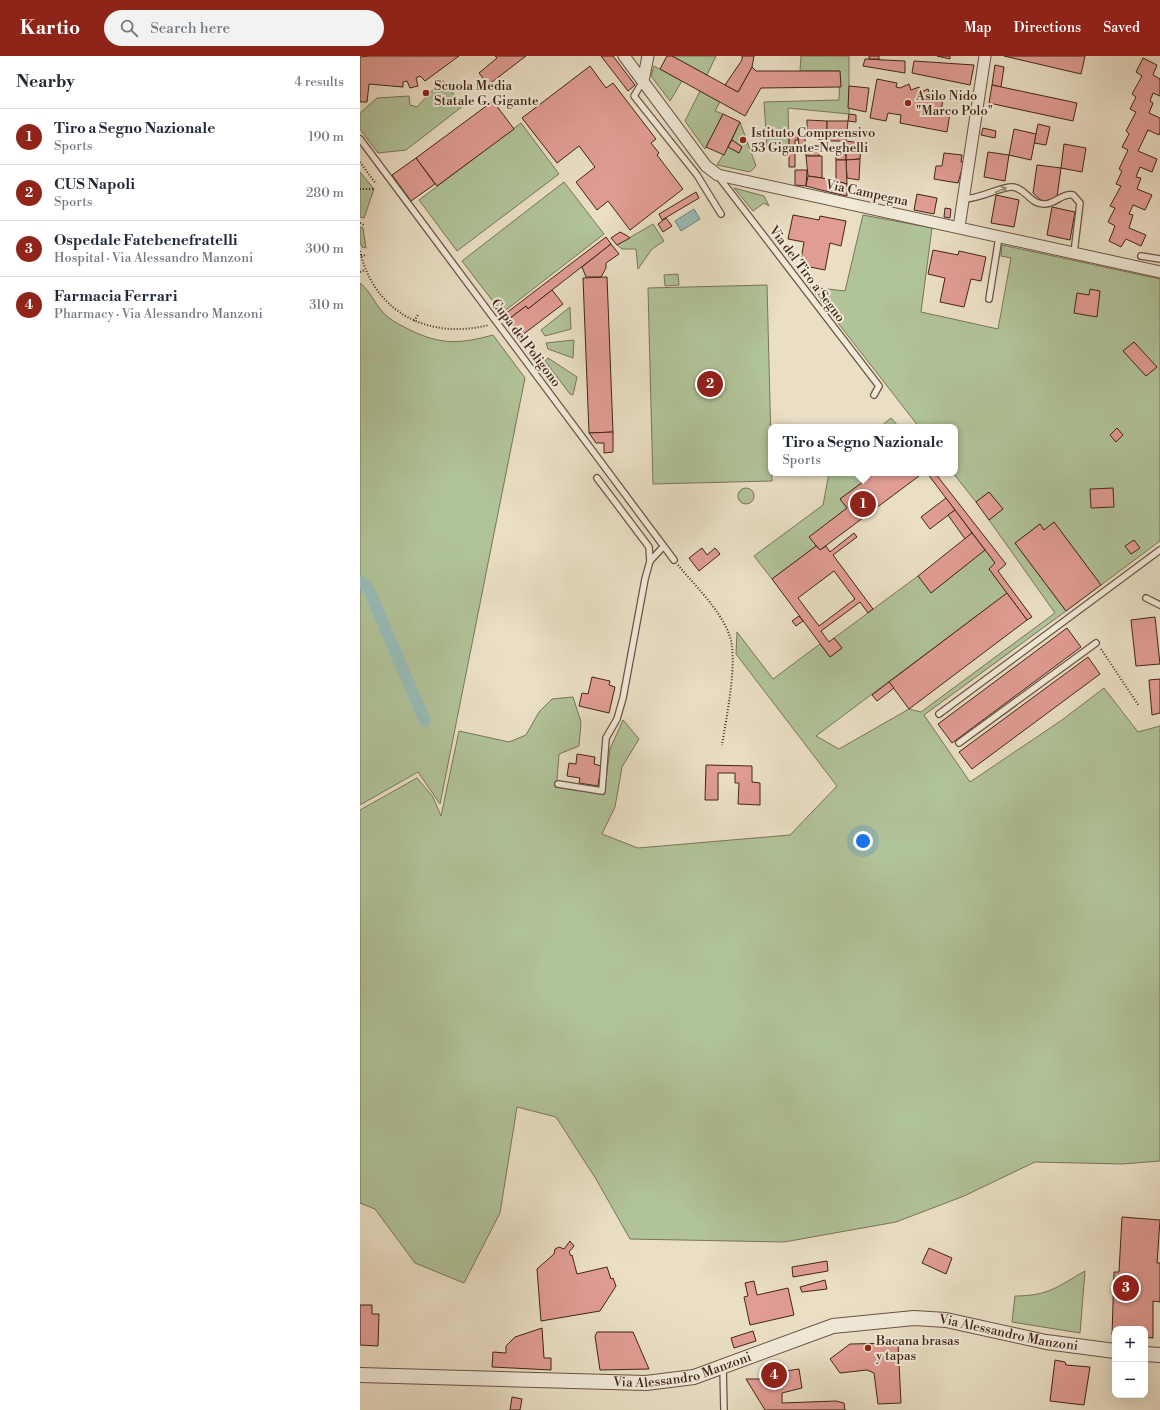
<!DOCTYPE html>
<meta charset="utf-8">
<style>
body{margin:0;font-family:"Libre Bodoni",serif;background:#f2f2f3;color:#1f2937}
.controls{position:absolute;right:12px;bottom:12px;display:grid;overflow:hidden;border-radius:8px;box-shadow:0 4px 16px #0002}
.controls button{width:36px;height:36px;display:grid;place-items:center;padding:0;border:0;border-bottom:1px solid #e0e1e3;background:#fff;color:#1f2937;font:20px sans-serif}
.you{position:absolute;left:503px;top:785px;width:14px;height:14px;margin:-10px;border:3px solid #fff;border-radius:50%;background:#1a73e8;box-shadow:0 0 0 6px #1a73e833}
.badge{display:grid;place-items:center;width:26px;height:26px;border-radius:50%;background:#8f2418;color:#fff;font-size:13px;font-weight:700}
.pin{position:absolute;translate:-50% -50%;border:2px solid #fff;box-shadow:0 1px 4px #0006}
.popup{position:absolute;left:408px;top:368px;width:190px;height:52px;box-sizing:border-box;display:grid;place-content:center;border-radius:8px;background:#fff;filter:drop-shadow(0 1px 3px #0005);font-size:13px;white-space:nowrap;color:#747a83}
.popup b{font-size:15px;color:#1f2937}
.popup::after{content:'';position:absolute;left:50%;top:100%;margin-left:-8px;border:8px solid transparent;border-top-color:#fff}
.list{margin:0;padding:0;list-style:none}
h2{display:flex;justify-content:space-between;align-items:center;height:52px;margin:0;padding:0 16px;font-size:17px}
h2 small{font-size:13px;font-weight:400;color:#747a83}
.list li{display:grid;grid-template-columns:26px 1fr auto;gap:12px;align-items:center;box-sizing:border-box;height:56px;padding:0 16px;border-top:1px solid #e0e1e3}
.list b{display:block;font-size:15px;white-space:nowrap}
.list p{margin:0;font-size:13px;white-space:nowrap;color:#747a83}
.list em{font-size:13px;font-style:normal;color:#747a83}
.icon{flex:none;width:22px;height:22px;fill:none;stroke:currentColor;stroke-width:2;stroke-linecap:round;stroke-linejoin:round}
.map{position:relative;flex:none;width:800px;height:1354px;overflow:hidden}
header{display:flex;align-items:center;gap:24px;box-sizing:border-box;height:56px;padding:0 20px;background:#8f2418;color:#fff}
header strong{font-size:19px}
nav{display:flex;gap:22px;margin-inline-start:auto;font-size:14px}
.search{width:280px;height:36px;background:#f2f2f3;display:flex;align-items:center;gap:10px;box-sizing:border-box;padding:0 14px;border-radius:22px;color:#747a83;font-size:15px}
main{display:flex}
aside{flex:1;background:#fff}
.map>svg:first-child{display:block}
</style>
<header>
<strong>Kartio</strong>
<div class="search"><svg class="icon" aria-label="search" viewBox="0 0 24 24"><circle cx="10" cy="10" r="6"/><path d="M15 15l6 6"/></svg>Search here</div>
<nav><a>Map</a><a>Directions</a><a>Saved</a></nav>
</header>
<main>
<aside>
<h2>Nearby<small>4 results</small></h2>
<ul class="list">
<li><span class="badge">1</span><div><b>Tiro a Segno Nazionale</b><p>Sports</p></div><em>190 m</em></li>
<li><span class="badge">2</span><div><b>CUS Napoli</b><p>Sports</p></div><em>280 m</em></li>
<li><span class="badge">3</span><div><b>Ospedale Fatebenefratelli</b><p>Hospital · Via Alessandro Manzoni</p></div><em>300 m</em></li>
<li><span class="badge">4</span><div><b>Farmacia Ferrari</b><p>Pharmacy · Via Alessandro Manzoni</p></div><em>310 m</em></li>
</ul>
</aside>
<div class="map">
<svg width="800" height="1354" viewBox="0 0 800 1354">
<rect width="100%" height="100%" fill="#eadfc5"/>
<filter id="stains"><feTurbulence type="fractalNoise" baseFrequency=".005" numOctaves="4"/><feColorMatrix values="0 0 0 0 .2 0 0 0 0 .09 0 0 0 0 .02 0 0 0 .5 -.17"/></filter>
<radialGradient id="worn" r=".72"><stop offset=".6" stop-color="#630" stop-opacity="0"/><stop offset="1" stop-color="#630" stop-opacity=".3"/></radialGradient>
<g fill="#b1c399" stroke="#797458">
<path d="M312,0H356L347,19Z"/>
<path d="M441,0H489V58L428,52L429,91L407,92L404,46L479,44L480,15H440Z"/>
<path d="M294,10L322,25L310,45L291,20Z"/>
<path d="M82,24L103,50L46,94L18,97L0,73V57L17,42L49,40L50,49L57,51Z"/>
<path d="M340,35L360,46L355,55L363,58L345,93L325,65Z"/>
<path d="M380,66L396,110L390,116L357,109L368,91L379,97L382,91L372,84Z"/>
<path d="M161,67L199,118L97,195L59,144Z"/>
<path d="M0,116L14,133L4,162L0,161Z"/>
<path d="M204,126L244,178L142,257L102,205Z"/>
<path d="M374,132L404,140L409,150L404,147L393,155Z"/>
<path d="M503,159L572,172L561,256L638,273L651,202L641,200L642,189L800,223V485L741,529L694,466L684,474L680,468L655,487L706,555L564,659L610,726L702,664L744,632L778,676L800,670V1105L762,1108L675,1106L604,1140L536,1166L424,1186L270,1183L236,1123L196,1061L157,1051L140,1157L104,1227L55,1207L15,1153L0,1147V754L57,722L73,741L81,760L99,675L149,686L166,679L179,656L192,643L213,641L221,666L219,690L199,698L197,724L195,731L244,738L250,693L263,664L279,683L262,711L255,751L242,778L278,792L430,779L477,730L376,598L377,576L413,623L460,588L470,601L482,592L474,582L558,520L572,536L625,494L635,507L629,513L647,537L456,680L479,693L549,653L561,656L695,557L629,464L642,453L629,436L616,446L593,417H595V371H559L450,231L485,235Z"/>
<path d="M293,168L304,185L292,193L278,213L276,193H262L257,189Z"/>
<path d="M0,171L3,172L6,192L2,191L0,186Z"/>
<path d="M318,218L319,229L305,230L304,219Z"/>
<path d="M0,227C11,235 16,252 29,262C35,267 43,270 50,274C81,289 100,288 133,279L165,322L80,748L58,716L0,749Z"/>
<path d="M407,229L412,425L293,428L288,232Z"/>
<path d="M210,251L211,273L185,280L181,274Z"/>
<path d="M214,284L213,302L188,293L186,287Z"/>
<path d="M188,302L217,321L213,339L210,338L185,305Z"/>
<path d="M531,362L539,371H520Z"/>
<path d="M469,417H515L480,443L487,452L450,481L456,490L412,523L394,500L463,449Z"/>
<circle cx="386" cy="440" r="8"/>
<path d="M725,1215L720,1277L652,1266L655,1240C688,1240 697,1231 725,1215Z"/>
</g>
<path fill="#98bcb7" stroke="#757f77" d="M334,153L340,163L321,175L315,165Z"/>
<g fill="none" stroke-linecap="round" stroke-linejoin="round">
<path stroke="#98bcb7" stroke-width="12" d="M0,525L8,532L65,665"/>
</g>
<g fill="#e19d94" stroke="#412418" fill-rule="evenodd">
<path d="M9,0H99L65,25L60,20L56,22L58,30L50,32L47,25L43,26V31L9,28L7,46H0V1Z"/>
<path d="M135,0H166L128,29L119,17L137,2Z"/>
<path d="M241,0H253L275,29L268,35Z"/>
<path d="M307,0H312L378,36L392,11L396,15H480L481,31L401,32L385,60L300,13Z"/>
<path d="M382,0H394L392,11L378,36L365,29L382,4Z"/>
<rect x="509" y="0" width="10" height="3"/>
<path d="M577,0H590V3Z"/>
<path d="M644,0H725L721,18Z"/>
<path d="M783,2L797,9L793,19L800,23V40L793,37L790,45L793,47L789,57L800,62V76L799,79L788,74L778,95L797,103L792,116L780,111L776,121L781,122L777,133L792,139L785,154L773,149L769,158L773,159L769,172L786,179L781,190L766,183L761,191L749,185L755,170L748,166L755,152L750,150L761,130L756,128L762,115L759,113L768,94L762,91L769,78L766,75L776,56L770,53L776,41L772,38L782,20L776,16Z"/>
<path d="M505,3L545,5V17L503,10Z"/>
<path d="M554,5L614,9L610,29L552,17Z"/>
<path d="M635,9L644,11L641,31L632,29Z"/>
<path d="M230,10L246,32L253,27L296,83L291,87L299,97L297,99L323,133L270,174L248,145L237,154L216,126L235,111L219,90L197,107L162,62Z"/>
<path d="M517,23L537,27L536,31L540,32L549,28L551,34L559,31L561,36L568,33L571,41L583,43L581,55L590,57L587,76L540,67L541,59L528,57L526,65L510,62Z"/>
<path d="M632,29L717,47L713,65L629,47Z"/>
<path d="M489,30L509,32L506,56L488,52Z"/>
<path d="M133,45L154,73L77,130L56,102Z"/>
<path d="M363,58L380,66L364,99L346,91Z"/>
<path d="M489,58L496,59V66L488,65Z"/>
<path d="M447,64L467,65V85L459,84V77L447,75Z"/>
<path d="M467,65H488L486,85H467Z"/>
<path d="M678,68L690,71L686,89L674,87Z"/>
<path d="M623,72L636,75L635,82L621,79Z"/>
<path d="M654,73L676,78L671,104L649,99Z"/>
<path d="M429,77H438V84H435V111H429Z"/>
<path d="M438,80H445V89L439,90Z"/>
<path d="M372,84L382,91L379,97L368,91Z"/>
<path d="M486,85L501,87L500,103L486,104Z"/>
<path d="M704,88L726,92L722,116L701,112Z"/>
<path d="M445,89L459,90V100H446Z"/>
<path d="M485,89L486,104H476L475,90Z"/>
<path d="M628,96L649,99L645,125L624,121Z"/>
<path d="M584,97L602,99L601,106H604L598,127L574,123L576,110H582Z"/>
<path d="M446,100H462V122L448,120Z"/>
<path d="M56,102L75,128L51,145L32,119Z"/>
<path d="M500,103L499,124L487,122L486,104Z"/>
<path d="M476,104H486L487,128L476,125Z"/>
<path d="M677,109L701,112L697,141L683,146L673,137Z"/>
<path d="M435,114H447L446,130L435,129Z"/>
<path d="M448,120L469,123V136L446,130Z"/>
<path d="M469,123L487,128V140L469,136Z"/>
<path d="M336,136L339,142L302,164L299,158Z"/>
<path d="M557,138L577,142L574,158L554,154Z"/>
<path d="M636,139L659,144L654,171L631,167Z"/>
<path d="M692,151L715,156L710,184L687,179Z"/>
<path d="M585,152L591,153L590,162L584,161Z"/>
<path d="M433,159L459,164L460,160L486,165L481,190L470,187L465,214L440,209L444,186L428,183Z"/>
<path d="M306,162L312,170L303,176L298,168Z"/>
<path d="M260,176L266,179L270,182L257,189L251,182Z"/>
<path d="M246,181L251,188L192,234L168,253L166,250L149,263L145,258Z"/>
<path d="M251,188L259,198L246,207V212L241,221H226L222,211Z"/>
<path d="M573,194L598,199L599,195L626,201L621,225L611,223L604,251L580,246L585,222L568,218Z"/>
<path d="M247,221L253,376L229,377L223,222Z"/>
<path d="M730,233L740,235L737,261L714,257L717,237L729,239Z"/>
<path d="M192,234L203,248L161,280L149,263L166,250L168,253Z"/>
<path d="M774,286L797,311L786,320L763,295Z"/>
<path d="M757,372L763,379L756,386L750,379Z"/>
<path d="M253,376V396L244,397V387H236L229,377Z"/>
<path d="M515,417H563L460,494L449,481L487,452L480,443Z"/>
<path d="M567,417H575L646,508L638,515L672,561L667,564L629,513L635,507Z"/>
<path d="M753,432L754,451L731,452L730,433Z"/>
<path d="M629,436L643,453L629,464L616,446Z"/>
<path d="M586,442L595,454L570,473L561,461Z"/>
<path d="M595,454L612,477L605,483L588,459Z"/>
<path d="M694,466L741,529L706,555L655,487L680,468L684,474Z"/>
<path d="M494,477L497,481L473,499L513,553L508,557L500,546L461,575L469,586L474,582L482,592L470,601L412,523L456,490L460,494L466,490L470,496ZM474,515L495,543L459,570L438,542Z"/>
<path d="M612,477L625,494L571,537L558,520Z"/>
<path d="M774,484L780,492L771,498L765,490Z"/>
<path d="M342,492L347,499L355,492L360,498L339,515L329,502Z"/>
<path d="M647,537L667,564L549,653L529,626Z"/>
<path d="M439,560L443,565L436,570L432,565Z"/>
<path d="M795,561L800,608L776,610L771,564Z"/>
<path d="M707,572L721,591L592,687L578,668Z"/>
<path d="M728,601L740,618L612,713L599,696Z"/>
<path d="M232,621L250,625L249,629L255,631L249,657L219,650L222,637L228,638Z"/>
<path d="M800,623V657L792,659L789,624Z"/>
<path d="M529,626L534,632L517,645L512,639Z"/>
<path d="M217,698L235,701L234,708L241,710L238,730L219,727L220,722L207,720L209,707L216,708Z"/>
<path d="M346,709L392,710V726L400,727V749L378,748L379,727H375V717H358V744H345Z"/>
<path d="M762,1161L800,1164L797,1207H800V1246L793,1245V1282L785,1281V1273H755V1280L752,1279L754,1216H759Z"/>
<path d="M210,1185L214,1190L209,1196L211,1200L212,1199L217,1218L247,1211L251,1223L253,1222L256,1230L240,1255L181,1265L177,1213L194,1198L195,1193L199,1191L204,1193Z"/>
<path d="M569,1192L592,1202L586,1218L562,1207Z"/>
<path d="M467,1205L468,1215L433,1221L432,1211Z"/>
<path d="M465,1224L467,1233L442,1236L440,1231Z"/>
<path d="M394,1225L397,1239L428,1232L434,1259L390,1269L384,1241L388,1240L385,1227Z"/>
<path d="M0,1249H12V1258H19L18,1290L0,1289Z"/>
<path d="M182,1272L184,1302H191V1314L132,1311L133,1296L146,1297V1290L155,1281Z"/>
<path d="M393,1275L396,1285L374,1292L371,1282Z"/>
<path d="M237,1276H273L289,1313L240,1314L235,1280Z"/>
<path d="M538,1287L541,1347L518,1348L514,1317L507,1314L480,1317L470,1303L490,1288Z"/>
<path d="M695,1304L705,1306L706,1309L730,1311L724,1349L690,1345Z"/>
<path d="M439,1313L442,1332L422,1337V1347L476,1345L484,1347L485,1354H405L386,1323H411V1317Z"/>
<path d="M152,1341L162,1343L160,1354H150Z"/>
</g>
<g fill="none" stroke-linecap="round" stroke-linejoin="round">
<g stroke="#6b5343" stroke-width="8">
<g id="service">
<path d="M283,25L274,40L337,119L361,158"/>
<path d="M0,83L314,504"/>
<path d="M358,120L519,330L514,339"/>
<path d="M603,143C621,143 641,130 653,131C667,133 670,149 685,148C695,148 702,137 713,139L720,147L714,197"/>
<path d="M781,200L800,203"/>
<path d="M629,243L639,181"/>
<path d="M237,422L289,491L290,505"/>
<path d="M786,542L800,549"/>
<path d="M579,658L800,494"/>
<path d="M599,687L736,587"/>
<path d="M198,728L242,735L246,682L257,663L263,642L285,523L290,505L303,491"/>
<path d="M363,1311L364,1354"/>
</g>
</g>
<g stroke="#6b5343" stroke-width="13">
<g id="minor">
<path d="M264,0L346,110L358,119L800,216"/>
<path d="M283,25L288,0"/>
<path d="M599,171L625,0"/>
</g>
</g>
<g stroke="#6b5343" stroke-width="16">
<g id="tertiary">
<path d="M785,1298L800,1299"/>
<path id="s1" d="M0,1319L286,1327L334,1321L473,1270L554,1262L586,1264L686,1286L755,1295"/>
</g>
</g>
<g stroke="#412418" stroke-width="2" stroke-dasharray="1 2" stroke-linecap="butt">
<path d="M0,106L16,128"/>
<path d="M0,133H14"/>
<path d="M0,167L4,169"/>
<path d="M0,195C14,257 69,284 129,269"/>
<path d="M1,200L7,199"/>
<path d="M0,216L5,214"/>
<path d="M54,265L58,259"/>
<path d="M318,509C335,530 359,552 369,578C379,602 366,663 362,689"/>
<path d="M741,593L779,650"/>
</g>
<use href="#service" stroke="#f1ead9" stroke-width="5.5"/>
<use href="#minor" stroke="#f1ead9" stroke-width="11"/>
<use href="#tertiary" stroke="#f1ead9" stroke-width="14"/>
</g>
<defs><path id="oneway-shaft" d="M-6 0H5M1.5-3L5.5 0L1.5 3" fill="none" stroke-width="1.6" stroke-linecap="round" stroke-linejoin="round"/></defs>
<use stroke="#998778" href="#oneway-shaft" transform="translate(641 134) rotate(-22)"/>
<g fill="#8f2418" stroke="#f1ead9" stroke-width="1.5">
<circle cx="66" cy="37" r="4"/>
<circle cx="548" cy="47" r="4"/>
<circle cx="383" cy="84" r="4"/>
<circle cx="508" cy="1292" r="4"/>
</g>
<g text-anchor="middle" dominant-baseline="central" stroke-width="4" stroke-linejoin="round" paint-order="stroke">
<g font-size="13" fill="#412418" stroke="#f1ead9" text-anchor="start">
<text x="74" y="30">Scuola Media<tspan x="74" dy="15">Statale G. Gigante</tspan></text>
<text x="556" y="40">Asilo Nido<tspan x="556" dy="15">"Marco Polo"</tspan></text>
<text x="391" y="77">Istituto Comprensivo<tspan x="391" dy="15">53 Gigante-Neghelli</tspan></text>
<text x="516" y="1285">Bacana brasas<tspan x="516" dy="15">y tapas</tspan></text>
</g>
<g font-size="13" fill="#412418" stroke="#f1ead9">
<text transform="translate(507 137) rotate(12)">Via Campegna</text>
<text transform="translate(447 218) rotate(53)">Via del Tiro a Segno</text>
<text transform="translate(166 287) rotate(53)">Cupa del Poligono</text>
<text stroke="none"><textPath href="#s1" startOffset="660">Via Alessandro Manzoni</textPath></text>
<text stroke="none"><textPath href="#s1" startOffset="324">Via Alessandro Manzoni</textPath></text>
</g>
</g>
<rect width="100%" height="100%" filter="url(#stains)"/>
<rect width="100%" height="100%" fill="url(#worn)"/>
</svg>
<div class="controls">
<button>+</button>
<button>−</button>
</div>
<div class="you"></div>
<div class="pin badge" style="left:503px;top:448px">1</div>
<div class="popup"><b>Tiro a Segno Nazionale</b>Sports</div>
<div class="pin badge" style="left:350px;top:328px">2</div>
<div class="pin badge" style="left:766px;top:1232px">3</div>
<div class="pin badge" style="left:414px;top:1319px">4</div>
</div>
</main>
